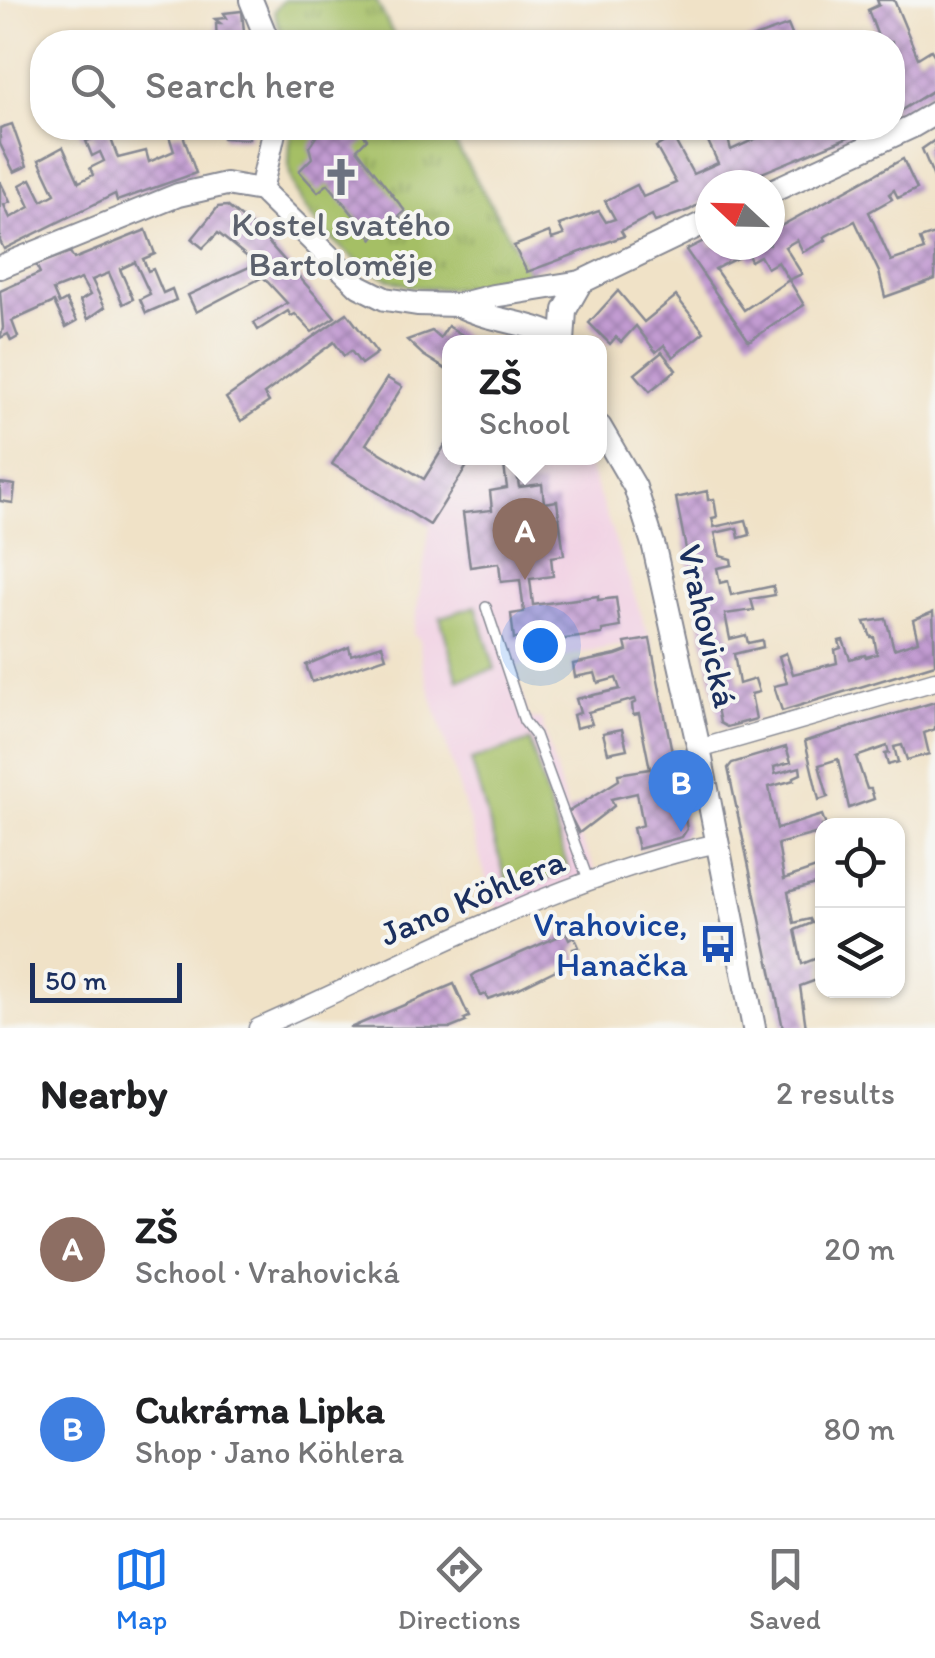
<!DOCTYPE html>
<meta charset="utf-8">
<style>
body{margin:0;font-family:Itim,sans-serif;background:#f6f6f6;color:#202124}
.controls{position:absolute;right:30px;bottom:30px;display:grid;overflow:hidden;border-radius:20px;box-shadow:0 2px 8px #0004}
.controls button{width:90px;height:90px;display:grid;place-items:center;padding:0;border:0;border-bottom:2px solid #e0e0e0;background:#fff;color:#202124;font:50px sans-serif}
.compass{position:absolute;left:695px;top:170px;width:90px;height:90px;border-radius:50%;background:#fff;box-shadow:0 2px 8px #0004;rotate:292deg}
.scale{position:absolute;left:30px;bottom:25px;width:152px;box-sizing:border-box;padding-left:10px;border:5px solid #1b2f5e;border-top:0;font-size:28px;line-height:35px;white-space:nowrap;color:#1b2f5e;-webkit-text-stroke:8px #f6f6f2;paint-order:stroke}
.you{position:absolute;left:540px;top:645px;width:35px;height:35px;margin:-25px;border:8px solid #fff;border-radius:50%;background:#1a73e8;box-shadow:0 0 0 15px #1a73e833}
.badge{display:grid;place-items:center;width:65px;height:65px;border-radius:50%;background:#1a73e8;color:#fff;font-size:32px;font-weight:700}
.pin{position:absolute;translate:-50% -82px;filter:drop-shadow(0 2px 5px #0008)}
.pin::after{content:'';position:absolute;top:52px;width:35px;height:30px;background:inherit;clip-path:polygon(0 0,100% 0,50% 100%)}
.popup{position:absolute;left:442px;top:335px;width:165px;height:130px;box-sizing:border-box;display:grid;place-content:center;border-radius:20px;background:#fff;filter:drop-shadow(0 2px 8px #0005);font-size:32px;white-space:nowrap;color:#757577}
.popup b{font-size:38px;color:#202124}
.popup::after{content:'';position:absolute;left:50%;top:100%;margin-left:-20px;border:20px solid transparent;border-top-color:#fff}
.list{margin:0;padding:0;list-style:none}
h2{display:flex;justify-content:space-between;align-items:center;height:130px;margin:0;padding:0 40px;font-size:42px}
h2 small{font-size:32px;font-weight:400;color:#757577}
.list li{display:grid;grid-template-columns:65px 1fr auto;gap:30px;align-items:center;box-sizing:border-box;height:180px;padding:0 40px;border-top:2px solid #e0e0e0}
.list b{display:block;font-size:38px;white-space:nowrap}
.list p{margin:0;font-size:32px;white-space:nowrap;color:#757577}
.list em{font-size:32px;font-style:normal;color:#757577}
.icon{flex:none;width:55px;height:55px;fill:none;stroke:currentColor;stroke-width:2;stroke-linecap:round;stroke-linejoin:round}
.map{position:relative;flex:none;width:935px;height:1028px;overflow:hidden}
.search{position:absolute;background:#fff;box-shadow:0 2px 8px #0004;left:30px;right:30px;top:30px;height:110px;display:flex;align-items:center;gap:25px;box-sizing:border-box;padding:0 35px;border-radius:40px;color:#757577;font-size:38px}
.sheet{height:490px;background:#fff}
nav{display:flex;justify-content:space-around;align-items:center;box-sizing:border-box;height:140px;border-top:2px solid #e0e0e0;background:#fff;font-size:28px;color:#757577}
nav a{display:grid;justify-items:center;gap:5px}
nav .on{color:#1a73e8}
.map>svg:first-child{display:block}
</style>
<div class="map">
<svg width="935" height="1028" viewBox="0 0 935 1028">
<defs>
<pattern id="grass-tufts" width="24" height="20" patternUnits="userSpaceOnUse" patternTransform="scale(2.5)"><rect width="24" height="20" fill="#a5bf65"/><path d="M3 7l-1-3M5 7V3M7 7l1-3M15 17l-1-3M17 17v-4M19 17l1-3" fill="none" stroke="#869c56"/></pattern>
<pattern id="building-cross-hatch" width="8" height="8" patternUnits="userSpaceOnUse" patternTransform="scale(2.5)"><rect width="8" height="8" fill="#c29bd1"/><path d="M0 0l8 8M0 8l8-8" fill="none" stroke="#9d7fad"/></pattern>
</defs>
<rect width="100%" height="100%" fill="#f6f6f2"/>
<filter id="ink" filterUnits="userSpaceOnUse"><feTurbulence type="fractalNoise" baseFrequency=".01" numOctaves="2"/><feDisplacementMap in="SourceGraphic" scale="20" xChannelSelector="R" yChannelSelector="G"/><feConvolveMatrix kernelMatrix="1 2 1 2 8 2 1 2 1" color-interpolation-filters="sRGB"/></filter>
<filter id="wash" filterUnits="userSpaceOnUse"><feTurbulence type="fractalNoise" baseFrequency=".0048" numOctaves="4" result="noise"/><feDisplacementMap in="SourceGraphic" scale="40" xChannelSelector="R" yChannelSelector="G"/><feGaussianBlur stdDeviation="2.25" result="paint"/><feColorMatrix in="noise" values="0 0 0 0 0 0 0 0 0 0 0 0 0 0 0 0 0 1.4 0 .05"/><feComposite in="paint" operator="in"/></filter>
<g filter="url(#wash)">
<rect width="100%" height="100%" fill="#f0e2c7"/>
<path fill="#f1d0e3" d="M473,458H586L650,639L515,667L529,719L541,720L568,812L596,871L500,912L491,894L422,664L419,638L413,635L430,525Z"/>
<g fill="url(#grass-tufts)" stroke="#607762" stroke-width="2.5">
<path d="M284,0H376L397,42H284L274,11Z"/>
<path d="M291,128H446L536,282C496,284 450,293 411,286C366,279 300,220 290,174C287,161 291,142 291,128Z"/>
</g>
<g fill="#a5bf65" stroke="#607762" stroke-width="2.5">
<path d="M476,606L495,669L458,680L440,617Z"/>
<path d="M530,741L569,872L509,890L471,760Z"/>
</g>
<g id="blocks">
<g fill="url(#building-cross-hatch)">
<path d="M877,0H894L918,58L931,50L935,56V89L892,116V81L899,78L892,65V42H880L868,10L879,5Z"/>
<path d="M242,11L245,42H217L216,23H220L215,19L227,18L224,13Z"/>
<path d="M788,25L795,42H740Z"/>
<path d="M12,124L27,166L14,172L0,144V128Z"/>
<path d="M78,128H107L118,158L146,151L149,162L174,151L169,136L182,132L196,173L117,201L115,194L4,249L0,241V181L10,202L4,205L10,218L30,207L20,185L31,179L42,201L55,194L39,160L63,147L79,182L93,175L90,168L104,161L100,152L92,156L86,141L95,138L93,134L82,139Z"/>
<path d="M223,128H249V139L223,138Z"/>
<path d="M351,128H358L367,139L357,149L405,211L399,216L400,219L381,234L378,232L373,239L328,184L318,192L299,171L312,158L309,147L317,135L331,130L341,135Z"/>
<path d="M702,128H725L731,150L779,128H870L733,185H710V198L689,210L655,222L652,215L621,231L624,236L527,272L514,246L549,232L552,239L564,235L559,225L599,211L606,222L615,219L605,201L637,185L643,197L676,183L656,147L673,137L693,174L718,163Z"/>
<path d="M935,140V180L922,149Z"/>
<path d="M903,159L917,189L898,198L894,190L889,194L892,199L869,212L891,261L924,250L920,239L935,234V279L885,297L879,272L855,221L824,237L826,240L803,252L797,240L785,247L802,274L789,280L778,262L767,268L760,256L751,261L747,253L715,269L744,310L789,280L804,305L749,341L686,250L710,238V245H770V232Z"/>
<path d="M227,206L259,232L335,317L312,332L295,314L291,316L288,311L258,330L254,323L287,303L263,277L196,312L188,295L256,264L218,233L203,248L192,239L218,207Z"/>
<path d="M146,230L155,254L143,259L148,271L153,269L163,293L172,289L176,300L146,313L140,299L150,294L135,262L120,269L133,299L123,304L109,273L92,280L105,307L88,319L80,301L90,295L81,279L53,290L59,304L66,300L77,321L66,327L54,302L12,321L18,337L11,341L8,334L0,338L3,328L0,291L40,273L36,265L70,252L74,259Z"/>
<path d="M618,291L644,322L676,296L704,332L673,357L664,345L656,352L636,326L621,342L616,337L610,344L589,323Z"/>
<path d="M347,313L377,353L361,364L351,351L344,356L334,342L264,394L269,402L241,421L226,398Z"/>
<path d="M448,326L474,342H450V372L423,355L407,340L432,331L440,338Z"/>
<path d="M662,352L676,370L650,391L635,374Z"/>
<path d="M387,378L402,387L366,444L424,479L450,437V458H472L430,525L332,464Z"/>
<path d="M503,458H515L519,487L542,484L544,503L557,501L564,555L551,557L553,576L530,579L533,605L598,596V600L616,598L620,627L602,630V634L528,644V638L514,639L511,614L524,612L520,580L501,582L499,563L470,567L463,513L492,510L490,491L507,488Z"/>
<path d="M0,483L15,485L13,503L0,501Z"/>
<path d="M707,491L708,500L714,499L717,517L712,518L714,527L746,520L750,535L739,538L737,528L715,533L720,556L731,559L732,565L717,568L720,583L728,581L731,595L773,586L775,595L751,599L754,610L725,614L730,639L746,635L748,643L762,640L763,647L734,654L739,684L755,679L759,692L751,694L756,719L727,727L720,723L676,498Z"/>
<path d="M933,612L935,664L782,711L774,686L787,683L779,656L786,653L793,674L837,663L835,650L841,648L839,641L843,640L850,659L865,655L866,657L877,654L874,637H871L865,622L886,619L894,649L918,641L913,620Z"/>
<path d="M650,639L687,829L682,837L638,849L633,828L643,825L637,793L611,799L614,806L579,833L568,812L619,780L618,774L650,769L639,714L633,715L632,704L636,702L635,699L588,712L592,724L576,728L573,715L580,713L576,699L620,689L616,678L598,683L595,673L575,677L573,664L616,655L627,651L625,643Z"/>
<path d="M382,645L386,657L312,682L306,665L349,647L351,655Z"/>
<path d="M935,702V729L924,733L929,754L907,760L902,745L894,747L898,762L888,765L885,754L889,753L887,746L856,757L867,789H871L874,799L849,808L838,759L819,765L828,797L819,800L805,741Z"/>
<path d="M622,729L627,749L608,753L603,733Z"/>
<path d="M786,747L791,762L774,767L775,774L800,767L801,774L794,777V780L769,787L777,829L822,815L826,826H822V832L778,844L784,879L822,866V882L788,892L794,923L810,919L812,923L795,930L802,964L822,956V978L800,986L806,1028H783L728,768L732,763Z"/>
<path d="M566,933L569,939L574,936L579,947L573,949L578,959L517,989L488,999L486,994L481,996L472,976L476,973Z"/>
<path d="M454,984L469,1017L464,1019L466,1022L451,1028H350Z"/>
</g>
</g>
</g>
<g filter="url(#ink)">
<use href="#blocks" fill-opacity="0" stroke="#868892" stroke-width="2.5"/>
<g fill="none" stroke-linecap="round" stroke-linejoin="round">
<g stroke="#868892" stroke-width="12">
<path id="lane" d="M486,607L524,721L535,735L589,882"/>
</g>
<g stroke="#868892" stroke-width="21">
<g id="street">
<path d="M699,749L935,681"/>
<path d="M258,1028C408,962 556,878 718,843"/>
</g>
</g>
<g stroke="#868892" stroke-width="26">
<g id="secondary">
<path d="M251,0L268,42"/>
<path d="M261,190L275,128"/>
<path d="M770,192L911,127L935,113"/>
<path d="M0,267L178,195L226,184L261,190L359,286L385,299L417,304L458,305L493,296L581,282L710,220"/>
<path d="M458,305C492,322 529,321 562,339"/>
<path d="M563,342L565,310L581,282"/>
<path d="M600,427L635,487L654,547L699,749L754,1028"/>
</g>
</g>
<use href="#lane" stroke="#fff" stroke-width="9"/>
<use href="#street" stroke="#fff" stroke-width="18"/>
<use href="#secondary" stroke="#fff" stroke-width="22"/>
</g>
</g>
<defs>
<g id="church-bare" transform="scale(3)"><path d="M-1.2-6h2.4v3.5h3.3v2.4h-3.3V6h-2.4V-.1h-3.3v-2.4h3.3Z" fill="#6b7280" stroke="#f6f6f2" stroke-width="2.5" paint-order="stroke"/></g>
<g id="bus-bare" transform="scale(3)"><path d="M-5-6H5V4H4V6H2V4H-2V6H-4V4H-5ZM-3.5-4V0h7V-4ZM-3.5 1.2v1.5H-2V1.2ZM2 1.2v1.5H3.5V1.2Z" fill="#1a4fb4" stroke="#f6f6f2" stroke-width="2.5" paint-order="stroke"/></g>
</defs>
<g fill-rule="evenodd">
<use href="#church-bare" x="341" y="177"/>
<use href="#bus-bare" x="718" y="944"/>
</g>
<g text-anchor="middle" dominant-baseline="central" stroke-width="8" stroke-linejoin="round" paint-order="stroke">
<g font-size="35" fill="#5b616d" stroke="#f6f6f2">
<text x="341" y="224">Kostel svatého<tspan x="341" dy="40">Bartoloměje</tspan></text>
</g>
<g font-size="35" fill="#1b2f5e" stroke="#f6f6f2">
<text transform="translate(708 626) rotate(77)">Vrahovická</text>
<text transform="translate(472 897) rotate(-23)">Jano Köhlera</text>
</g>
<g font-size="35" fill="#164399" stroke="#f6f6f2" text-anchor="end">
<text x="688" y="924">Vrahovice,<tspan x="688" dy="40">Hanačka</tspan></text>
</g>
</g>
</svg>
<div class="controls">
<button><svg class="icon" aria-label="locate" viewBox="0 0 24 24"><circle cx="12" cy="12" r="6"/><path d="M12 2v4M12 18v4M2 12h4M18 12h4"/></svg></button>
<button><svg class="icon" aria-label="layers" viewBox="0 0 24 24"><path d="M12 4l9 5-9 5-9-5zM3 14l9 5 9-5"/></svg></button>
</div>
<svg class="compass" viewBox="-18 -18 36 36"><path d="M0-13l5 13h-10z" fill="#e53935"/><path d="M0 13l5-13h-10z" fill="#757577"/></svg>
<div class="scale">50 m</div>
<div class="you"></div>
<div class="pin badge" style="left:525px;top:580px;background:#8d6e63">A</div>
<div class="popup"><b>ZŠ</b>School</div>
<div class="pin badge" style="left:681px;top:832px;background:#3f7fe0">B</div>
<div class="search"><svg class="icon" aria-label="search" viewBox="0 0 24 24"><circle cx="10" cy="10" r="6"/><path d="M15 15l6 6"/></svg>Search here</div>
</div>
<section class="sheet">
<h2>Nearby<small>2 results</small></h2>
<ul class="list">
<li><span class="badge" style="background:#8d6e63">A</span><div><b>ZŠ</b><p>School · Vrahovická</p></div><em>20 m</em></li>
<li><span class="badge" style="background:#3f7fe0">B</span><div><b>Cukrárna Lipka</b><p>Shop · Jano Köhlera</p></div><em>80 m</em></li>
</ul>
</section>
<nav>
<a class="on"><svg class="icon" aria-label="map" viewBox="0 0 24 24"><path d="M3 6l6-2 6 2 6-2v14l-6 2-6-2-6 2zM9 4v14M15 6v14"/></svg>Map</a>
<a><svg class="icon" aria-label="directions" viewBox="0 0 24 24"><path d="M12 3l9 9-9 9-9-9zM9 14v-3h6M13 9l2 2-2 2"/></svg>Directions</a>
<a><svg class="icon" aria-label="saved" viewBox="0 0 24 24"><path d="M7 4h10v16l-5-4-5 4z"/></svg>Saved</a>
</nav>
